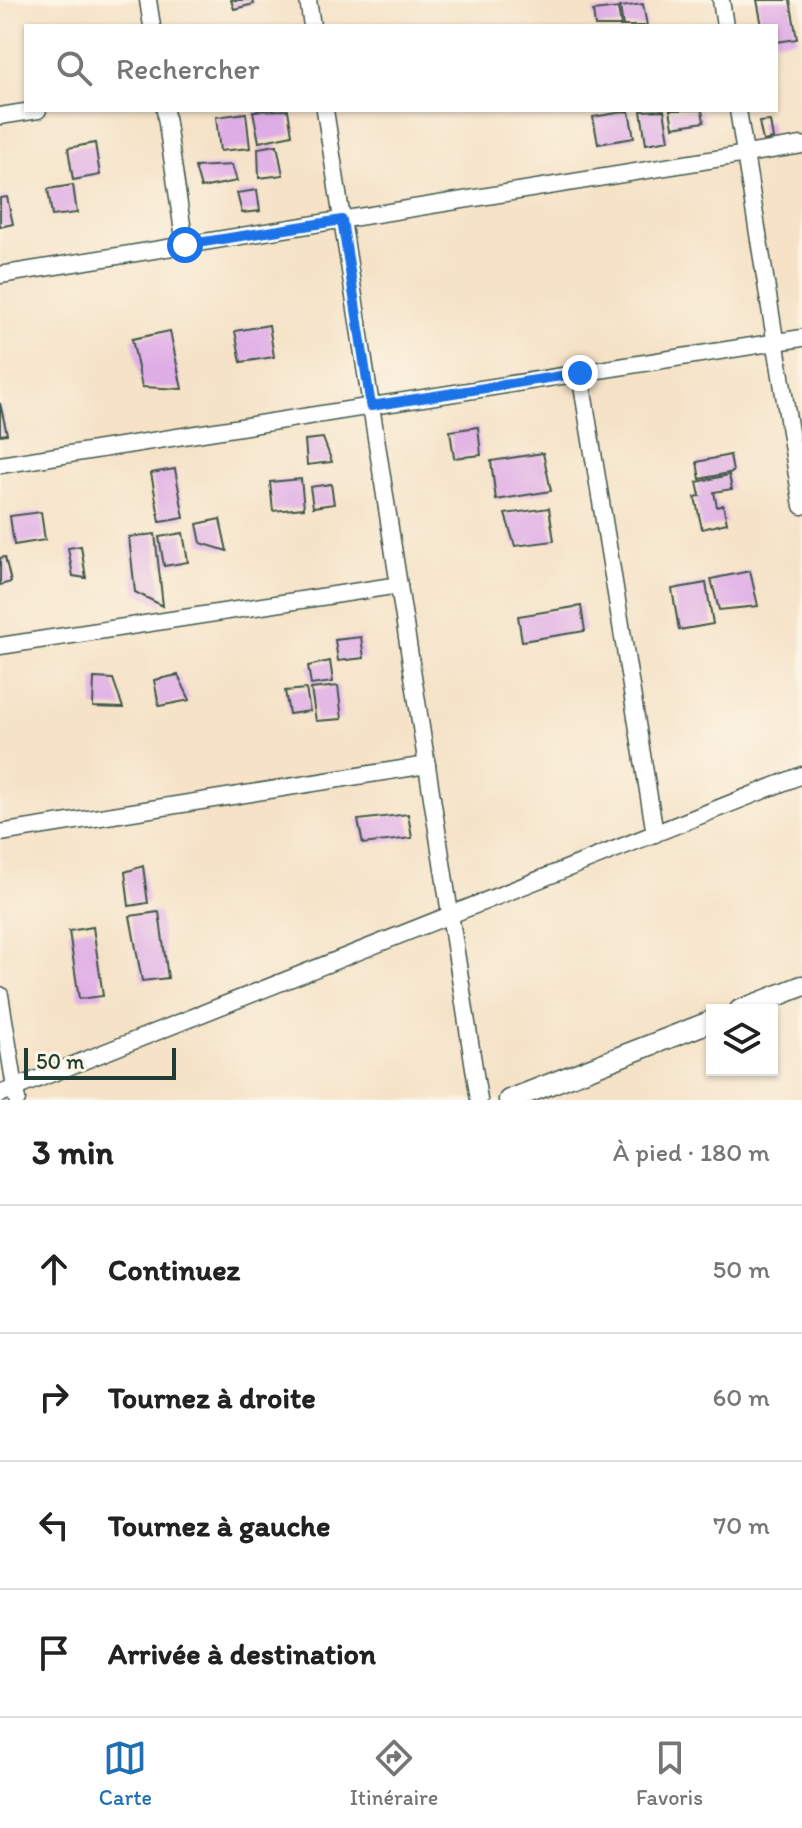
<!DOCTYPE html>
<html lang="fr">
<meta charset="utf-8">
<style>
body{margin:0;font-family:Itim,sans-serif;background:#f6f6f6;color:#222}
.controls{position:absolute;right:24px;bottom:24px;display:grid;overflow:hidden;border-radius:0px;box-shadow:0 2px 6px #0004}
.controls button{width:72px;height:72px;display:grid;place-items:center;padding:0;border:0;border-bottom:2px solid #e0e0e0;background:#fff;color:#222;font:40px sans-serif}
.scale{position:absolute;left:24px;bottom:20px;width:152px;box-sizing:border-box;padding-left:8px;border:4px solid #1f3d34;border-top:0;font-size:22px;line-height:28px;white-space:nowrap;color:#1f3d34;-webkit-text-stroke:6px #fcf5e5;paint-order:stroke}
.stop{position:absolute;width:24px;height:24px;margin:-18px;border:6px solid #1a73e8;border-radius:50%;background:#fff}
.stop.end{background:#1a73e8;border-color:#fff;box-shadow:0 2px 8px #0008}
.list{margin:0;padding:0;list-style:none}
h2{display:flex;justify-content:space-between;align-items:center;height:104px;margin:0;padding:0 32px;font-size:34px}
h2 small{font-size:26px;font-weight:400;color:#767676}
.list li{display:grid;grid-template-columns:52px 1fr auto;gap:24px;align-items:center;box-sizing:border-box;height:128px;padding:0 32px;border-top:2px solid #e0e0e0}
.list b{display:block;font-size:30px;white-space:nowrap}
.list em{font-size:26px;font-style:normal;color:#767676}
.icon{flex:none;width:44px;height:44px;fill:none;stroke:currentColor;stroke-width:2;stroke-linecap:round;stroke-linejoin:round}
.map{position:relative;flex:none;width:802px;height:1100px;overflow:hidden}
.search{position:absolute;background:#fff;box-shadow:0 2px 6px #0004;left:24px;right:24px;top:24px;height:88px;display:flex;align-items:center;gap:20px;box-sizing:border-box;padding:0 28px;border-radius:0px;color:#767676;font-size:30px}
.sheet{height:616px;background:#fff}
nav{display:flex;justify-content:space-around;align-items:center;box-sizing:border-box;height:112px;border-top:2px solid #e0e0e0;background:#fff;font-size:22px;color:#767676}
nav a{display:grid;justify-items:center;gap:4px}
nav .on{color:#1f6fb2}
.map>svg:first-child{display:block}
</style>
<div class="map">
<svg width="802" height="1100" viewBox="0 0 802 1100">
<rect width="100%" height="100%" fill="#fcf5e5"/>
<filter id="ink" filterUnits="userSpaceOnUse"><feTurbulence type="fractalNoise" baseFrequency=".0125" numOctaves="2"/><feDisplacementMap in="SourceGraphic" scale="16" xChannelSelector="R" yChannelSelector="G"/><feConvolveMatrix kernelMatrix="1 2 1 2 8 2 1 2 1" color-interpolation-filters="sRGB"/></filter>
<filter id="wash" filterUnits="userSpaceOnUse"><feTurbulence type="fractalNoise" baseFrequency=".006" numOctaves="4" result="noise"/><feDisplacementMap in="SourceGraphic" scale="32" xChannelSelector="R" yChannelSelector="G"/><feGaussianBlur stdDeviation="1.8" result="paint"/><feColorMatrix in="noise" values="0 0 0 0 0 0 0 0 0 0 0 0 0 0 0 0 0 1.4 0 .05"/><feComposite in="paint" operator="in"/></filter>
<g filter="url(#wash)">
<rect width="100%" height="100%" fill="#f5e2c7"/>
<g id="blocks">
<g fill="#dfade6">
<path d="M231,0H253L254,4L234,9Z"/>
<path d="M757,0H790L797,39L776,42V26H762Z"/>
<path d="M643,4L647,26H623L620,7Z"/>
<path d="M618,8L621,26H595L593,11Z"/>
<path d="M288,110L292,135L259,142L253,111Z"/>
<path d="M664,110L669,140L646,144L641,111Z"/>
<path d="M670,110H702L704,122L673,127Z"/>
<path d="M629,111L634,138L598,144L593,117Z"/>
<path d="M246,113L250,148L220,151L216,117Z"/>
<path d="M770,121L773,139L763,141L759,122Z"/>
<path d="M95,143L100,175L73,180L68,148Z"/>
<path d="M277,145L283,175L259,178L258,148Z"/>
<path d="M232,165L237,181L201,188L195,167Z"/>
<path d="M73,185L77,213L52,216L48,189Z"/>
<path d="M257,190L260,211L242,213L237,193Z"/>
<path d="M7,197L13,224L0,227V198Z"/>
<path d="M269,325L274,357L241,362L235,331Z"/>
<path d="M170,331L182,389L142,387L132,339Z"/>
<path d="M0,403L7,434L0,435Z"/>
<path d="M478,427L481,455L454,458L450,431Z"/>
<path d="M323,438L332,462L307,465L305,440Z"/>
<path d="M543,453L551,491L496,500L491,461Z"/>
<path d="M730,455L733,472L700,479L697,462Z"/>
<path d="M175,469L184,518L160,522L151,473Z"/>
<path d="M729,475L732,489L714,492L717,507L723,505L727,523L702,529L695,497L700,496L697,482Z"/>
<path d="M301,479L304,508L273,511L270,482Z"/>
<path d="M331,484L334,504L313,507L310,487Z"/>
<path d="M549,508L554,541L515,546L505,514Z"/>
<path d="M41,512L45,540L14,545L10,516Z"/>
<path d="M220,519L227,551L201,543L197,524Z"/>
<path d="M183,533L188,562L164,566L159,537Z"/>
<path d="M155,534L163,606L135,592L129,537Z"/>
<path d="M81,546L86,578L73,576L68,548Z"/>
<path d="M5,557L11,582L0,585V558Z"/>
<path d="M750,571L758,606L719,610L711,579Z"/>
<path d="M706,583L713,624L679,630L672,589Z"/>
<path d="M581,606L585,631L522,641L518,616Z"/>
<path d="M361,637L364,658L338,661L335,640Z"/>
<path d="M330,661L333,682L311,685L308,666Z"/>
<path d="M178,675L190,700L159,706L154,680Z"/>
<path d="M94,678L113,679L123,708L93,707Z"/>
<path d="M338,686L342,719L316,721L311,689Z"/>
<path d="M306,689L310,711L289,714L285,691Z"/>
<path d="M408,814L412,838L363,844L358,820Z"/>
<path d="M143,866L148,903L129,906L125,872Z"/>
<path d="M159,912L168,978L142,981L130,916Z"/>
<path d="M93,927L103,996L79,999L69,931Z"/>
</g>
</g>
</g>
<g filter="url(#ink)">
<use href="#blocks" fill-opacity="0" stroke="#3f564a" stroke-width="2"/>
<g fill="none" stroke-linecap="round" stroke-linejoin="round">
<g stroke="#3f564a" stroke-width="19">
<g id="minor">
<path d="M148,0L152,26"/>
<path d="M308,0L312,26"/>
<path d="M721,0L725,26"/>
<path d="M165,110L185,245"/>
<path d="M325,110L479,1100"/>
<path d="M738,110L802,506"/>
<path d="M0,116L38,110"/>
<path d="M0,275L802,145"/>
<path d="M580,373L655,834"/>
<path d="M0,465L802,338"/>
<path d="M0,646L399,585"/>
<path d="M0,833L427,765"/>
<path d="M0,995L17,1100"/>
<path d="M0,1094L802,775"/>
</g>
</g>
<g stroke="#3f564a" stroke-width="23">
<g id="tertiary">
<path d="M740,1010L802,986"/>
<path d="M509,1100L712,1021"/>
</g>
</g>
<use href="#minor" stroke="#fff" stroke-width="16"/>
<use href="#tertiary" stroke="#fff" stroke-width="20"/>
</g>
</g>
<g fill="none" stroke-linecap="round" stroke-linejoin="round" filter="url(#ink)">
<path stroke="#1a73e8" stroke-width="10" d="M185,245L342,220L371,406L580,373"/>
</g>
</svg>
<div class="controls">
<button><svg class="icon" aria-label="layers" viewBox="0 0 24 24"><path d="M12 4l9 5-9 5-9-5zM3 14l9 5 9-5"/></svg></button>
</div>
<div class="scale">50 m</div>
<div class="stop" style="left:185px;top:245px"></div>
<div class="stop end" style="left:580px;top:373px"></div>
<div class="search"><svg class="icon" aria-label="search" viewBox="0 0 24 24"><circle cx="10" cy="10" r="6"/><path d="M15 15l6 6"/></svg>Rechercher</div>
</div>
<section class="sheet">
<h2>3 min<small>À pied · 180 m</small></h2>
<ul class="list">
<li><svg class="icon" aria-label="ahead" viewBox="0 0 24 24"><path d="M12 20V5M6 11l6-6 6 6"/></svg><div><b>Continuez</b></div><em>50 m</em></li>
<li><svg class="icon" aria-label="right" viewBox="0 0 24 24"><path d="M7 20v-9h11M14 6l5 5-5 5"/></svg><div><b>Tournez à droite</b></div><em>60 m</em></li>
<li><svg class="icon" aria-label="left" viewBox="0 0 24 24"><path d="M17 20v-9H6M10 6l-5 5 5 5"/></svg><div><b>Tournez à gauche</b></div><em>70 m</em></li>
<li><svg class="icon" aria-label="arrive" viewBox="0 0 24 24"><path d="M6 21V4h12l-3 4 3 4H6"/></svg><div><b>Arrivée à destination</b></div></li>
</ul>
</section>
<nav>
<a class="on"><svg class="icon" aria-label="map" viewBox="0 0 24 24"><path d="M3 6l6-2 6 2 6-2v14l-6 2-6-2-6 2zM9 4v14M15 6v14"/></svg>Carte</a>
<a><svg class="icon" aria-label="directions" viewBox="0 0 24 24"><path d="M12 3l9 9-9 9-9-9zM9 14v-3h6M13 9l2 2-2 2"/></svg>Itinéraire</a>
<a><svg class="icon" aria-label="saved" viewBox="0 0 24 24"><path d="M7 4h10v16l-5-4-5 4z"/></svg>Favoris</a>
</nav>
